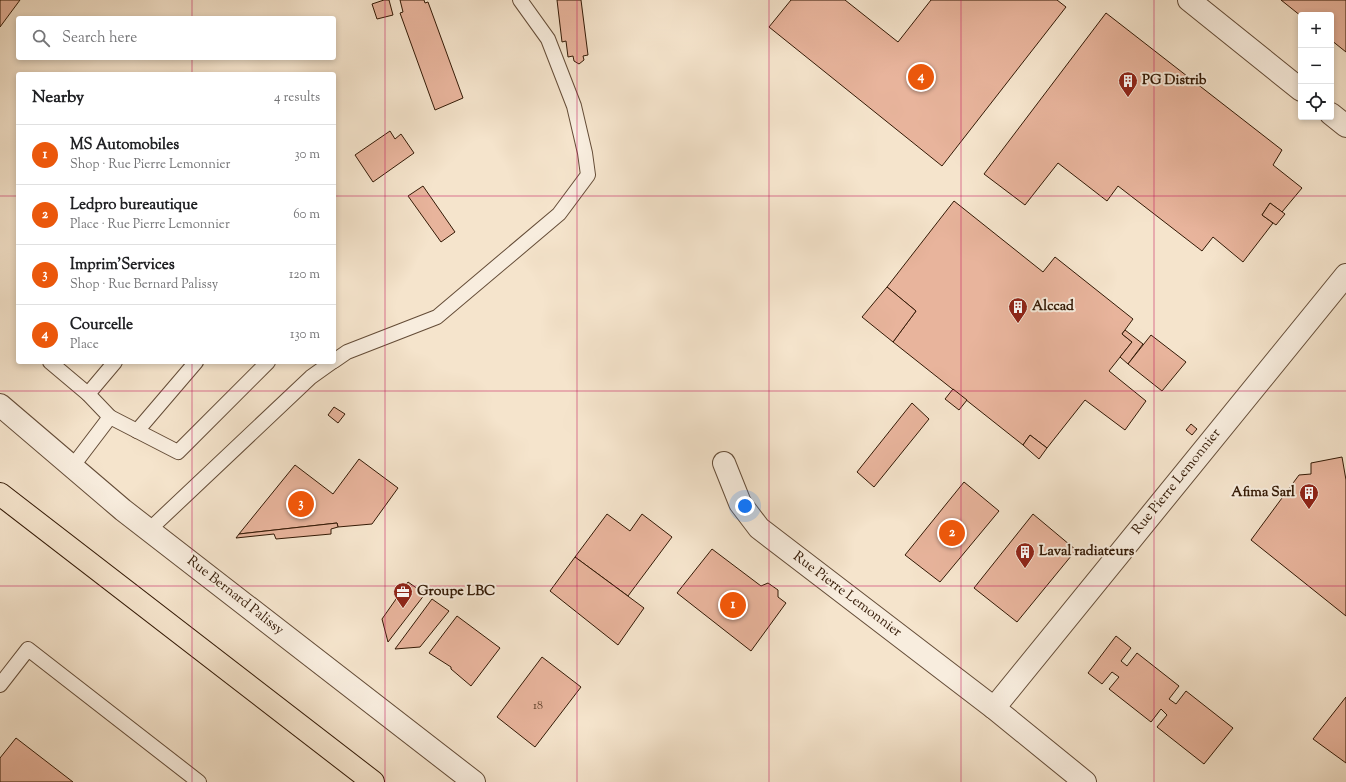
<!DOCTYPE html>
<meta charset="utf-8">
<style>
body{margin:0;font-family:"Sorts Mill Goudy",serif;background:#f6f6f6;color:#202124}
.controls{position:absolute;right:12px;top:12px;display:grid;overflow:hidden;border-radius:4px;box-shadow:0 2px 6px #0003}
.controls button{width:36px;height:36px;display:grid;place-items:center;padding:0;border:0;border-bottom:1px solid #e0e0e0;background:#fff;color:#202124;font:20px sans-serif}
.you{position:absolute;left:745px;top:506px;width:14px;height:14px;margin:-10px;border:3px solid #fff;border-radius:50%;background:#1a73e8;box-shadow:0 0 0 6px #1a73e833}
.badge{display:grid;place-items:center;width:26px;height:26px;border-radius:50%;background:#ea580c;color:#fff;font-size:13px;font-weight:700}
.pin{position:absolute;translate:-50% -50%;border:2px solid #fff;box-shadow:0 1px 4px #0006}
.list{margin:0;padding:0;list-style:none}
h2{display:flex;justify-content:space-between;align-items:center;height:52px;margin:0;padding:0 16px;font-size:17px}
h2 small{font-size:13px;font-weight:400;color:#757577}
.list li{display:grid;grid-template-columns:26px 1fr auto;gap:12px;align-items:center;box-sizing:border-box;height:60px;padding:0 16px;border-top:1px solid #e0e0e0}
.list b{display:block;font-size:15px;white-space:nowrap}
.list p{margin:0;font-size:13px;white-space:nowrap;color:#757577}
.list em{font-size:13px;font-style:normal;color:#757577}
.icon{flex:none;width:22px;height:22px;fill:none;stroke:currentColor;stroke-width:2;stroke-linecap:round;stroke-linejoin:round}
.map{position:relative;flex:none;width:1346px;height:782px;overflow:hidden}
.search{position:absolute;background:#fff;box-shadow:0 2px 6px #0003;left:16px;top:16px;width:320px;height:44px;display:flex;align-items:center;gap:10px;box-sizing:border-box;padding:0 14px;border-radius:4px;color:#757577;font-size:15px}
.panel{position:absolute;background:#fff;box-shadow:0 2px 6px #0003;left:16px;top:72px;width:320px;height:292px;border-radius:4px}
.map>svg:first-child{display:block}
</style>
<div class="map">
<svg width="1346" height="782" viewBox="0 0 1346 782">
<rect width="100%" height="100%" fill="#f5e4cc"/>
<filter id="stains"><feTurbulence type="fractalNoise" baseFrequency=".005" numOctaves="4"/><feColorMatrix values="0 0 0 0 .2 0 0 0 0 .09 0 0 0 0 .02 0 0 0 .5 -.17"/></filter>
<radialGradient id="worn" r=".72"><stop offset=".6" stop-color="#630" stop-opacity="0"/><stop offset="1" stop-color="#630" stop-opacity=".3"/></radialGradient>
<g fill="#e8b49c" stroke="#331905">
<path d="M0,0H20L0,27Z"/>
<path d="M384,0H389L393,15L377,19L372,4Z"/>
<path d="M400,0H424L425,3L428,2L463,98L435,110L400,13L403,12Z"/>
<path d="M557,0H581L588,55L583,56L584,60L579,64L574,61L573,56L568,57L566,41L562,42Z"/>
<path d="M791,0H845L898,42L931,0H1057L1066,7L942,166L769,27Z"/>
<path d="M1281,0H1346V52L1331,40V15L1301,16Z"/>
<path d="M1106,13L1282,150L1273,165L1302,188L1282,212L1270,203L1262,215L1273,223L1243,262L1213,237L1202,251L1118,186L1107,201L1058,163L1025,205L984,174Z"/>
<path d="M390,131L395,139L401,134L414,153L373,182L355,155Z"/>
<path d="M423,186L455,232L441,242L408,196Z"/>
<path d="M954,201L1043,272L1055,257L1133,319L1122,334L1132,342L1109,371L1146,401L1125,430L1085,400L1047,448L1030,435L1023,445L893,342L916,311L887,287Z"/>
<path d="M1270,203L1285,214L1276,225L1262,215Z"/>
<path d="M887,287L916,311L893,342L862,317Z"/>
<path d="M1125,330L1143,344L1128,364L1120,357L1132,342L1122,334Z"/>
<path d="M1151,335L1186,362L1162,391L1128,364Z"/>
<path d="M953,389L967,400L959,410L945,399Z"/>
<path d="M912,403L929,419L874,487L857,472Z"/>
<path d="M334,407L345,414L338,423L328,415Z"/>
<path d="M1191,424L1197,429L1192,435L1186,430Z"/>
<path d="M1030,435L1047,448L1039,459L1023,445Z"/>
<path d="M1342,457L1346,480V616L1251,540L1299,475L1311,474V463Z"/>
<path d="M359,459L398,488L372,524L338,527L337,523L239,534L295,465L333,494Z"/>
<path d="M964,482L999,511L940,582L905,555Z"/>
<path d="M607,514L630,531L642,514L672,537L628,596L575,557Z"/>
<path d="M1033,514L1076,550L1017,622L974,588Z"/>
<path d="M337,523L338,527L331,529V534L276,539L274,534L236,538L239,534Z"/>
<path d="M712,549L761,586L768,583L778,590V597L786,603L751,651L677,593Z"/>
<path d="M575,557L644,608L618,645L550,591Z"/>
<path d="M408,582L425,594L388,642L382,619Z"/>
<path d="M432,599L449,611L420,647L395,649Z"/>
<path d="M457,616L500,648L471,686L451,669V667L429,653Z"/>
<path d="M1116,636L1131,648L1121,661L1127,666L1137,653L1179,686L1169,699L1176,704L1186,691L1233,728L1204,764L1157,727L1167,715L1161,709L1151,722L1109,689L1119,677L1112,672L1102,684L1088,673Z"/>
<path d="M542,657L581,687L535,747L497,717Z"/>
<path d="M1346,697V763L1313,739Z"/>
<path d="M16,738L73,782H0V758Z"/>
</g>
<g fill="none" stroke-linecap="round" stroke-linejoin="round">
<g stroke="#644c37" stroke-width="16">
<g id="lane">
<path d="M334,361L347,352L437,317L559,214L588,175L585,153L574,106L548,39L520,0"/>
<path d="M50,362L88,394"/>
<path d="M110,417L178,452L268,362"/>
<path d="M137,431L196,362"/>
<path d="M72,467L110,417L88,394L115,362"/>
<path d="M149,530L311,377L332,362"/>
<path d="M0,685L28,649L199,782"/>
</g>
</g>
<g stroke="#644c37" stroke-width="24">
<g id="street">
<path d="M1189,0L1301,90"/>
<path d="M1331,114L1346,126"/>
<path d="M0,405L123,510L474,782"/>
<path d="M724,463L740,503L759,528L994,708L1085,782"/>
<path d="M994,708L1346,275"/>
</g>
</g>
<g stroke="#331905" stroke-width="24">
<path id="primary" d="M0,494L373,782"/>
</g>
<use href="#lane" stroke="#f8edde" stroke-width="14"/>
<use href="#street" stroke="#f8edde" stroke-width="22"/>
<use href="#primary" stroke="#f5e4cc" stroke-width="22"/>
</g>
<path fill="none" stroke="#c2185b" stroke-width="1" stroke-opacity="0.55" d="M192,0V18M385,0V782M577,0V782M769,0V782M961,0V782M1154,0V782M192,58V74M0,196H18M334,196H1346M192,362V782M0,391H1346M0,586H1346"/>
<defs>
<g id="building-pin" transform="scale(1)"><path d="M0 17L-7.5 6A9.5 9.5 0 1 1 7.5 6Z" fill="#8f2418" stroke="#f8edde"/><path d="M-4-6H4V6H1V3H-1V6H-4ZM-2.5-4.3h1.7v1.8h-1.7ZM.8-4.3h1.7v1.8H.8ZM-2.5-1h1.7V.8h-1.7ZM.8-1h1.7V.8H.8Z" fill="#fff"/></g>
<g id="office-pin" transform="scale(1)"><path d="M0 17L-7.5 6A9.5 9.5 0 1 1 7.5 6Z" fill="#8f2418" stroke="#f8edde"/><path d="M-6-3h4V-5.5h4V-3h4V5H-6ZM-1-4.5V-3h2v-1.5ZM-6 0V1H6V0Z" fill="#fff"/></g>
</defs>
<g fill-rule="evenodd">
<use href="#building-pin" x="1128" y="81"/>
<use href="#building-pin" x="1018" y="307"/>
<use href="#building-pin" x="1309" y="493"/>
<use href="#building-pin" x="1025" y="552"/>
<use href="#office-pin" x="403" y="592"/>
</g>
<g text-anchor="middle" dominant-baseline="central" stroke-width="4" stroke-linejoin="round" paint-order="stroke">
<g font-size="12" fill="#60402b">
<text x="538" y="706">18</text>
</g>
<g font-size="14" font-weight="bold" fill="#331905" stroke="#f8edde" text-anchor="start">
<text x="1142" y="81">PG Distrib</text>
<text x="1032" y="307">Alccad</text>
<text x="1295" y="493" text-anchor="end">Afima Sarl</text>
<text x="1039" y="552">Laval radiateurs</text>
<text x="417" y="592">Groupe LBC</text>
</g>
<g font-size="14" fill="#331905" stroke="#f8edde">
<text transform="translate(1177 482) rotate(-51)">Rue Pierre Lemonnier</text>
<text transform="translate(847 595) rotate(37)">Rue Pierre Lemonnier</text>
<text transform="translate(235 596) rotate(38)">Rue Bernard Palissy</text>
</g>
</g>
<rect width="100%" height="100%" filter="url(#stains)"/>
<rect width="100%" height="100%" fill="url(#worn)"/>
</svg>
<div class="controls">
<button>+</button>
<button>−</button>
<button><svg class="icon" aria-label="locate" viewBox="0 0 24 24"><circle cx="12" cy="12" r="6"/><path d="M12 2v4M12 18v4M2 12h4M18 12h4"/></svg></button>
</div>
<div class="you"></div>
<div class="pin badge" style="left:733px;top:605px">1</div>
<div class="pin badge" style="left:952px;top:533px">2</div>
<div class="pin badge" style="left:301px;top:504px">3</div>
<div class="pin badge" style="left:921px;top:77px">4</div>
<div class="search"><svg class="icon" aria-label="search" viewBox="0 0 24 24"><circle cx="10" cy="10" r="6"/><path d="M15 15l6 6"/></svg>Search here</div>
<section class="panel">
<h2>Nearby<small>4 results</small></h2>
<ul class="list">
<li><span class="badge">1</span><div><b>MS Automobiles</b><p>Shop · Rue Pierre Lemonnier</p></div><em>30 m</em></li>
<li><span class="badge">2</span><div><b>Ledpro bureautique</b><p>Place · Rue Pierre Lemonnier</p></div><em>60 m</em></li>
<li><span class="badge">3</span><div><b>Imprim'Services</b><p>Shop · Rue Bernard Palissy</p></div><em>120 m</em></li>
<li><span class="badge">4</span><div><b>Courcelle</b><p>Place</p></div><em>130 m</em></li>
</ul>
</section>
</div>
